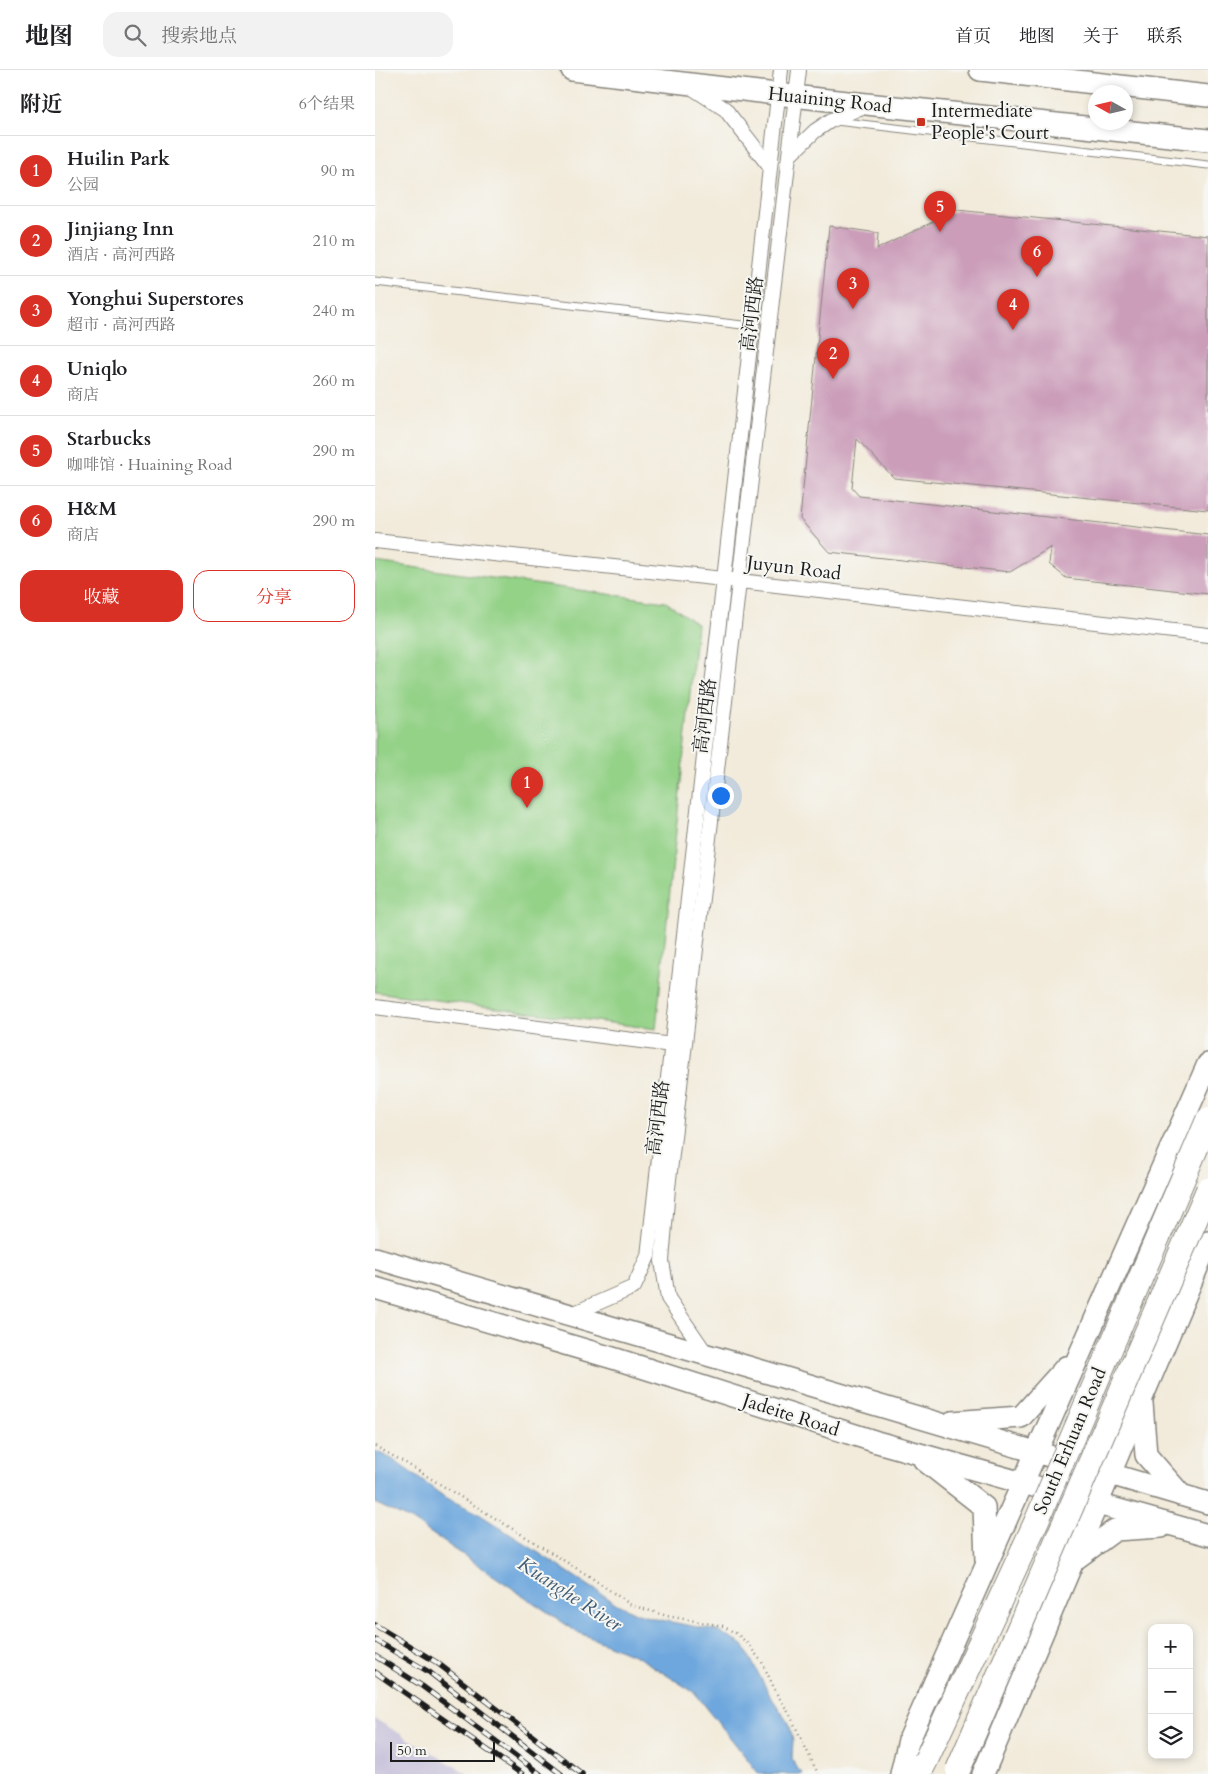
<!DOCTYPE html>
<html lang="zh">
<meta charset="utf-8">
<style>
body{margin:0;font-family:Cardo,"Noto Serif SC",serif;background:#f2f2f2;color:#202124}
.controls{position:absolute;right:15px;bottom:15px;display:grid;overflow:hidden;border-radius:10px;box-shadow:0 2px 8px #0003}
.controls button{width:45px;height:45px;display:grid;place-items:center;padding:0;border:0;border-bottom:1px solid #e0e0e0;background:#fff;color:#202124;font:25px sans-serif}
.compass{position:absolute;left:713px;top:15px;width:45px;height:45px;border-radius:50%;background:#fff;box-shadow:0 2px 8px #0003;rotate:278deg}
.scale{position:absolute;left:15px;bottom:12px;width:105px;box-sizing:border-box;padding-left:5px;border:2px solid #1c1c1c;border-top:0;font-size:14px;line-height:18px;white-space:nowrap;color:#1c1c1c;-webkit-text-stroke:4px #f6f6f2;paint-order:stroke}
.you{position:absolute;left:345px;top:725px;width:18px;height:18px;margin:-12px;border:4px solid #fff;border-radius:50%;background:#1a73e8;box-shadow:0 0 0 8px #1a73e833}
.badge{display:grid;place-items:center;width:32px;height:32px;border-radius:50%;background:#d93025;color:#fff;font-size:16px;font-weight:700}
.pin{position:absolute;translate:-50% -41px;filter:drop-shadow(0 1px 2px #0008)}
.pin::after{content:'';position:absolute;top:26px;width:18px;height:15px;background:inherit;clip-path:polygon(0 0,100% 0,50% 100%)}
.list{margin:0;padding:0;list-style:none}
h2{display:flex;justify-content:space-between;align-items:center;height:65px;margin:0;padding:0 20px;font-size:21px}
h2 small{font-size:16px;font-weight:400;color:#757577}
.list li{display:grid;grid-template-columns:32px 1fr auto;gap:15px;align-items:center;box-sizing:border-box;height:70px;padding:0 20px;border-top:1px solid #e0e0e0}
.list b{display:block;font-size:19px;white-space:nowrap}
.list p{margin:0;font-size:16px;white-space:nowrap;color:#757577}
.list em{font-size:16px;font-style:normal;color:#757577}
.actions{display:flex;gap:10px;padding:15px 20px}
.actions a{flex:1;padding:11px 0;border:1px solid #d93025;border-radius:15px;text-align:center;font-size:18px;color:#d93025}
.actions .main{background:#d93025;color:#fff}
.icon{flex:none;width:28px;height:28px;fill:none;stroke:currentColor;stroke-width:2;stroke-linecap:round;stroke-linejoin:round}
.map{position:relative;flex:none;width:833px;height:1704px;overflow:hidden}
header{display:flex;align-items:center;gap:30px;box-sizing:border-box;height:70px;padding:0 25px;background:#fff;border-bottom:1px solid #e0e0e0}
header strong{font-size:24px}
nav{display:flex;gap:28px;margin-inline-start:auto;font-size:18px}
.search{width:350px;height:45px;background:#f2f2f2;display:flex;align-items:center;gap:12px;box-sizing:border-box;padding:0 18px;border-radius:15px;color:#757577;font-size:19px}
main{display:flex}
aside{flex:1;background:#fff}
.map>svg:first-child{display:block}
</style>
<header>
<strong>地图</strong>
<div class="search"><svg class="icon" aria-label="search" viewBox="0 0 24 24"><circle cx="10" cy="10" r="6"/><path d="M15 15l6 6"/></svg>搜索地点</div>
<nav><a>首页</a><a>地图</a><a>关于</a><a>联系</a></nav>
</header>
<main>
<aside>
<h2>附近<small>6个结果</small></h2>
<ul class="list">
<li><span class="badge">1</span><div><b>Huilin Park</b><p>公园</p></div><em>90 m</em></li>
<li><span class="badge">2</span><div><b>Jinjiang Inn</b><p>酒店 · 高河西路</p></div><em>210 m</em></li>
<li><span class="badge">3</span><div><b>Yonghui Superstores</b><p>超市 · 高河西路</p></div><em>240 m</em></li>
<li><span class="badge">4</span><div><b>Uniqlo</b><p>商店</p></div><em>260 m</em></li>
<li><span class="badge">5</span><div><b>Starbucks</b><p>咖啡馆 · Huaining Road</p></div><em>290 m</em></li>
<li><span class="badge">6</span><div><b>H&amp;M</b><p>商店</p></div><em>290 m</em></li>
</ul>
<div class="actions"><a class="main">收藏</a><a>分享</a></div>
</aside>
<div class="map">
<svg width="833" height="1704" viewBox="0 0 833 1704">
<rect width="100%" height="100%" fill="#f6f6f2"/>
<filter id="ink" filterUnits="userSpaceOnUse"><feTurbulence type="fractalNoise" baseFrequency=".02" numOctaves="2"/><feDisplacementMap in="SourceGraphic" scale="10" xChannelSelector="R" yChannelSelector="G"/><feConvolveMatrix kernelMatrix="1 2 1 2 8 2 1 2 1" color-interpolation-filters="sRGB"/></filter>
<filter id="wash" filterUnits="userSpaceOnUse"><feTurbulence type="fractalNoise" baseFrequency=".0096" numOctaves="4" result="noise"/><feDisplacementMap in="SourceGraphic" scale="20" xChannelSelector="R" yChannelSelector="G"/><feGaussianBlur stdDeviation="1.12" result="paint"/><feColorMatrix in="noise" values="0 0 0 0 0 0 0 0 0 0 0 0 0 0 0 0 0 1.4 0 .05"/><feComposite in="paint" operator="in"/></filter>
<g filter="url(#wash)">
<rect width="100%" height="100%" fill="#f2ebdb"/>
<path fill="#c6c0d9" d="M0,1649L93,1704H0Z"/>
<path fill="#94d288" stroke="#587752" d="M0,492L291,532L322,554L281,959L0,922Z"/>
<path fill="#6ea7dd" stroke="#45627c" d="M0,1381L17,1389L71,1428L101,1442L242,1534L263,1544L281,1549L343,1561L368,1575L396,1627L414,1653L418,1670L417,1688L420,1696L428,1704H384L320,1623L263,1587L202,1562L41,1453L0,1433Z"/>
<g id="blocks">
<path fill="#cb9db9" d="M582,140L833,166V440L519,408L482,369L477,418L484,426L833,465V524L691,508L674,494L676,477L635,502L454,482L425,449L454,156L503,163L502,179Z"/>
</g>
</g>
<g filter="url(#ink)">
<use href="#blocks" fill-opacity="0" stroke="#87847c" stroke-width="1"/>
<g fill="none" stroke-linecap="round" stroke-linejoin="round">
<g stroke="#87847c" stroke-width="9">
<g id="lane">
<path d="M461,51L833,95"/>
<path d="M0,212L376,256"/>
</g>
</g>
<g stroke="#87847c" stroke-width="16">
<g id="street">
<path d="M316,17L350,39L395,97"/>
<path d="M414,86L440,61L455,51L491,35"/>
<path d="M0,471L348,509L833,565"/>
<path d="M0,937L297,975"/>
<path d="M195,1245L259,1217L273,1186L406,0"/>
<path d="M332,1285L293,1228L287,1191L293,1118L424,0"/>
</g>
</g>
<g stroke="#87847c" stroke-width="24">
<g id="primary">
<path d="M197,0L444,29L833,70"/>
<path d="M605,0L833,26"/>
<path d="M0,1188L387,1301L833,1433"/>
<path d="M0,1218L241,1289L502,1372L833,1465"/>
<path d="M767,1333L771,1385L806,1425"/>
<path d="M577,1352L646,1347L691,1297"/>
<path d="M549,1390L609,1437L611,1490"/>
<path d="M699,1490L740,1460L786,1457"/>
<path d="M526,1704L534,1670L833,994"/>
<path d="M608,1704L833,1172"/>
</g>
</g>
<g stroke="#87847c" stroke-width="26">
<path id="highway" d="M544,1704L551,1690"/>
</g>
<path stroke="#87847c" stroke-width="2.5" stroke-dasharray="1 4" stroke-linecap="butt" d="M0,1376L29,1392L214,1506L256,1535L292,1546L348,1556L362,1564L372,1573L387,1592L402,1624L415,1645L443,1704"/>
<use href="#lane" stroke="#fff" stroke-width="7"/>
<use href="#street" stroke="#fff" stroke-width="14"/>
<use href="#primary" stroke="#fff" stroke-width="21"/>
<use href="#highway" stroke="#fff" stroke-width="24"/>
<g stroke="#1c1c1c" stroke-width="5.5">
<g id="rail">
<path d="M0,1555L61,1592L207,1704"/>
<path d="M0,1570L54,1602L186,1704"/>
<path d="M0,1586L47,1616L165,1704"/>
<path d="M0,1602L147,1704"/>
</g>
</g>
<use href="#rail" stroke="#f6f6f2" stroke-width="4" stroke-dasharray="11" stroke-linecap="butt"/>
<g stroke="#87847c" stroke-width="26" stroke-linecap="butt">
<g id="highway-bridge">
<path d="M551,1690L662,1450L833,1050"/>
<path d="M583,1700L833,1120"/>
</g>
</g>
<use href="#highway-bridge" stroke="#fff" stroke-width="24"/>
</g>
</g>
<rect fill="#c8321e" stroke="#f6f6f2" stroke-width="2" x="541" y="47" width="10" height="10" rx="2.5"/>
<g text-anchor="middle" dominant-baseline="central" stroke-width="4" stroke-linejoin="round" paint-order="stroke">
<g font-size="19" fill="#1c1c1c" stroke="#f6f6f2">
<text transform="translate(455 30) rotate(6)">Huaining Road</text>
<text transform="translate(377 244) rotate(-83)">高河西路</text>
<text transform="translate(419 498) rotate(7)">Juyun Road</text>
<text transform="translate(330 646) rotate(-83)">高河西路</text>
<text transform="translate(283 1048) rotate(-83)">高河西路</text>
<text transform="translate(416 1345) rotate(18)">Jadeite Road</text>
<text transform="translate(695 1371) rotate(-67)">South Erhuan Road</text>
</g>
<g font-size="19" fill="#1c1c1c" stroke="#f6f6f2" text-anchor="start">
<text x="556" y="41">Intermediate<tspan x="556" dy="22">People's Court</tspan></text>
</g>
<g font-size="20" font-style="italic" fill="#415b73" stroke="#f6f6f2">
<text transform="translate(195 1524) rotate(33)">Kuanghe River</text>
</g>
</g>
</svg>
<div class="controls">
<button>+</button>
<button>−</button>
<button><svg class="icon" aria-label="layers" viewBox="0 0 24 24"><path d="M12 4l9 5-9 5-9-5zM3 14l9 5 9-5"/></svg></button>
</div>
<svg class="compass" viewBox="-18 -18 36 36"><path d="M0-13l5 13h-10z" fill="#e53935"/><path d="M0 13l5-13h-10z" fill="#757577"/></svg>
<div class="scale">50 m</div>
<div class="you"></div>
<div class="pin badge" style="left:152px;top:738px">1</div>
<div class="pin badge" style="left:458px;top:309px">2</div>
<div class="pin badge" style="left:478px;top:239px">3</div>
<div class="pin badge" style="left:638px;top:260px">4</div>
<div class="pin badge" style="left:565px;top:162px">5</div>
<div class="pin badge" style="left:662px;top:207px">6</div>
</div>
</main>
